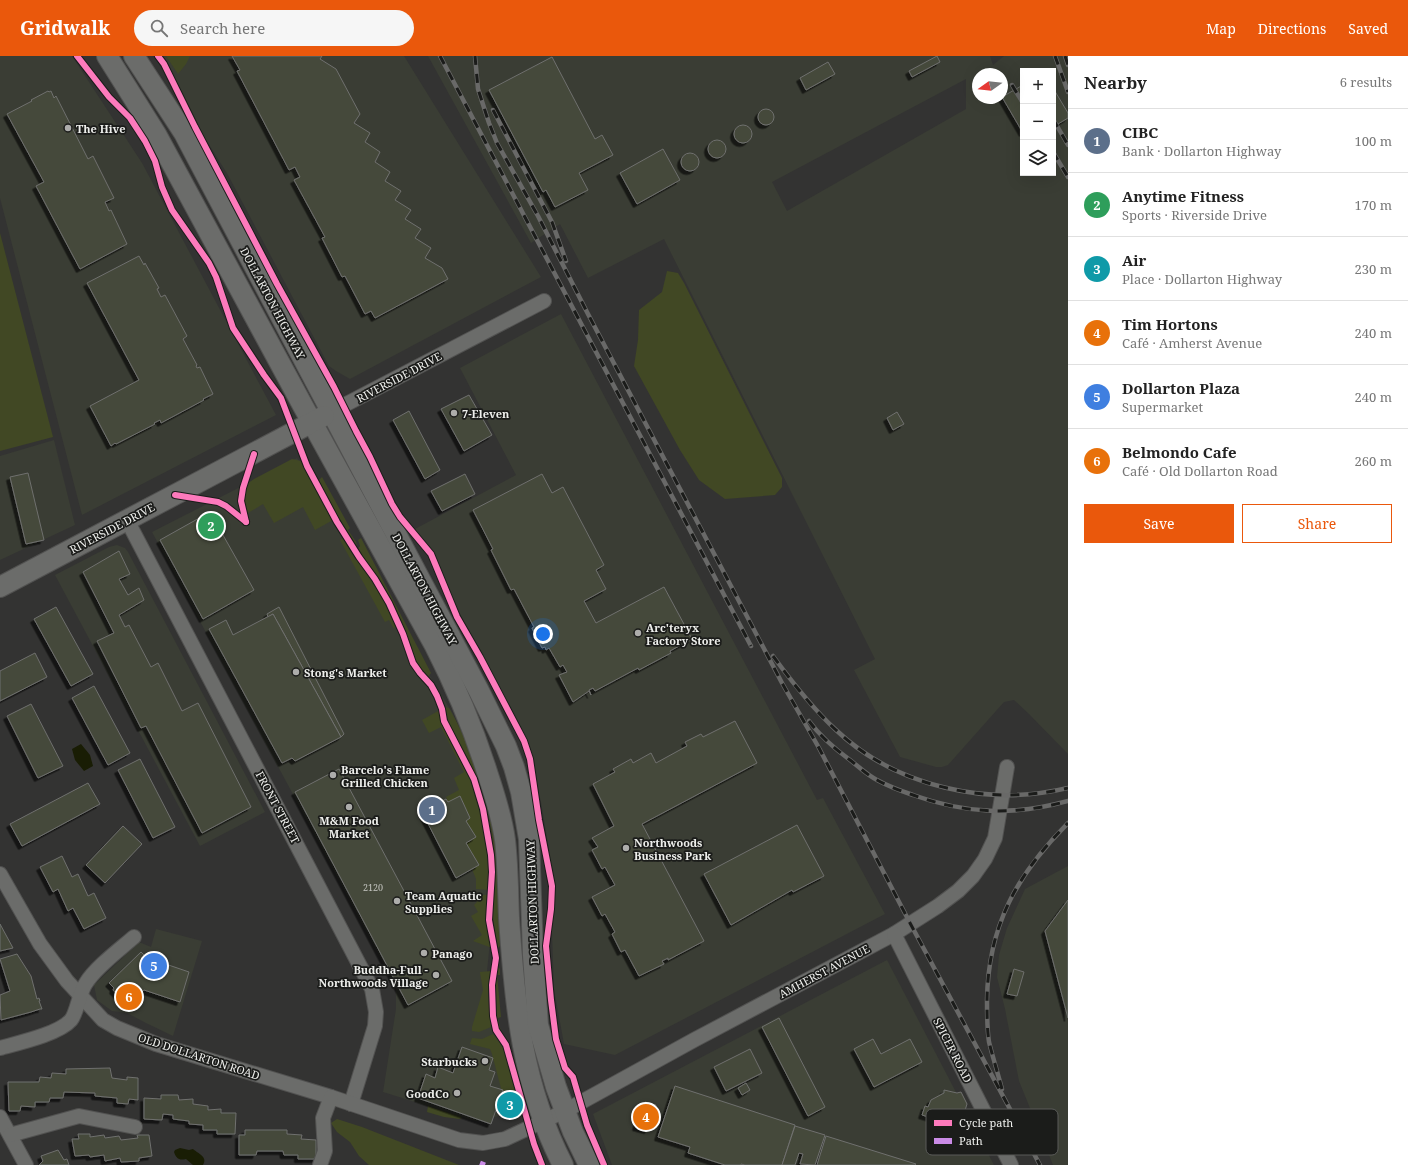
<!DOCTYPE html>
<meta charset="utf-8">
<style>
body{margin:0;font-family:"Noto Serif",serif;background:#f6f6f6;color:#222}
.controls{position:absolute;right:12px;top:12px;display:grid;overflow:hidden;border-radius:0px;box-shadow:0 4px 16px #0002}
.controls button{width:36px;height:36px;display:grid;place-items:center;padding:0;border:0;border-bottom:1px solid #e0e0e0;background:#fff;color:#222;font:20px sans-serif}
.compass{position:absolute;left:972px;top:12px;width:36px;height:36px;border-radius:50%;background:#fff;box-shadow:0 4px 16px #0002;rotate:255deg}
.you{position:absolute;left:543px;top:578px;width:14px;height:14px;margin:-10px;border:3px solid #fff;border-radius:50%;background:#1a73e8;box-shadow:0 0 0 6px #1a73e833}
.badge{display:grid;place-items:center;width:26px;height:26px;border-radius:50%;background:#ea580c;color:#fff;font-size:13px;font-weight:700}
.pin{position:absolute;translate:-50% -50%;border:2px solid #fff;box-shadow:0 1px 4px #0006}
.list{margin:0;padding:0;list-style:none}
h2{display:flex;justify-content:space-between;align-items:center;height:52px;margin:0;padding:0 16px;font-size:17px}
h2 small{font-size:13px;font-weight:400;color:#767676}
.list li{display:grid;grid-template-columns:26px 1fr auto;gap:12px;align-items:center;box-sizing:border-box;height:64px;padding:0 16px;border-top:1px solid #e0e0e0}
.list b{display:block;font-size:15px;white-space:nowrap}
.list p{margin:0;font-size:13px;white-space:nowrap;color:#767676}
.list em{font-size:13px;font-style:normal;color:#767676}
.actions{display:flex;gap:8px;padding:12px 16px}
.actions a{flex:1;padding:9px 0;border:1px solid #ea580c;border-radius:0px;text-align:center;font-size:14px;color:#ea580c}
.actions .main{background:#ea580c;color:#fff}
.icon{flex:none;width:22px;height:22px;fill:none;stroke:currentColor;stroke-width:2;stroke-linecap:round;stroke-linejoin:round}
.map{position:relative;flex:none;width:1068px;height:1109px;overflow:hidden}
header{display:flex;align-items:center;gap:24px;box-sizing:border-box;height:56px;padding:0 20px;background:#ea580c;color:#fff}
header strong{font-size:19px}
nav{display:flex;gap:22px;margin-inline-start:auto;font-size:14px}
.search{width:280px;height:36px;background:#f6f6f6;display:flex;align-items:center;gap:10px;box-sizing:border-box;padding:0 14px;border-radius:22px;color:#767676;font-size:15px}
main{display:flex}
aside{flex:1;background:#fff}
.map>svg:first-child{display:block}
</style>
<header>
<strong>Gridwalk</strong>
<div class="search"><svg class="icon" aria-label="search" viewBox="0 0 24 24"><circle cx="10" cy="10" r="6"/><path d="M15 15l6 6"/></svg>Search here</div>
<nav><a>Map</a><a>Directions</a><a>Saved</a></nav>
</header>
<main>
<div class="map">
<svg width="1068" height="1109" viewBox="0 0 1068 1109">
<defs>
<filter id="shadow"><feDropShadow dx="-3.5" dy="3.5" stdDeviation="0" flood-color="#0009"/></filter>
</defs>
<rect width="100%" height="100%" fill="#333332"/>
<g fill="#3a3d34" fill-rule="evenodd">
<path d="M0,0H72L142,107L276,359L82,459L0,142Z"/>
<path d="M162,0H404L541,221L350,323L336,315L329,310L228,119L205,82L166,6Z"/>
<path d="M428,0H990L993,9L1004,0H1068V698L1029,658L1014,644L1004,646L948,709L942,711H936L900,701L854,614L875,603L664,183L588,222L560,168L531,187ZM1023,15H1053V117H1023ZM978,18H1002V42H978ZM966,23V53L787,155L772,126Z"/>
<path d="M561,258L817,744L823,742L885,858L615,999L564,988L554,933L549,794L541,746L533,713L522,681L512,657L415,473L516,419L460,312Z"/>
<path d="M54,384L75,469L0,504V400Z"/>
<path d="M297,402L453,658L488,745L496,828L487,915L490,958L493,976L504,992L515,1045L499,1060L476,1065L383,1036L396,953V930L152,476Z"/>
<path d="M117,489L125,492L128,496L265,756L200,790L55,519L109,491Z"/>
<path d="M1068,810V1109H1053L1019,1025L1005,953L997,921L999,899L1007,872L1025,833Z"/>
<path d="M156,873L202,885L173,980L146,967L127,957L112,955L97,944L94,929L139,886L151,891Z"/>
<path d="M887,904L994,1109H612L593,1058Z"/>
</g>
<g fill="#414824">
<path d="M166,0H190L186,8L178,18Z"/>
<path d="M0,177L53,381L0,395Z"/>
<path d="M667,215L678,217L684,227L782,422V431L775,439L725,443L699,424L680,394L634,310L638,284L639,254L662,236Z"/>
<path d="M292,403L301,405L333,464L315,474L303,451L274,467L263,448L248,457C243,447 245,439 247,428L254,423Z"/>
<path d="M322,421L350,472L348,474L356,486L357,490L355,492L330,451L318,425Z"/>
<path d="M343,482C361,512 384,538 397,571H395L394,573L389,564L385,566L340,484Z"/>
<path d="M361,482L431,617L428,621L421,615L417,609C406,579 394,549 377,522C370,512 363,503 357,494L360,490L358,484Z"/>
<path d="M445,651L449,652C478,703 496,761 499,820C500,843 500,867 500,890L498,892C496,879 493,866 492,853C492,842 495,831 495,819C495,794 491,768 485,744C476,711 450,683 445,651Z"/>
<path d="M440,654L444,669L474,727L487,786L489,806V834L476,833V823L472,813L479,809L466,787V765L470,762L460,741L448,746L446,741L459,734L454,722L464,716L441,671L429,677L422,664Z"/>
<path d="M477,839H488L486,861L492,892L473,885L482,879L471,860L478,856L474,849L477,846L474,841Z"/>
<path d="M498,911L500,913V919H497L501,961L498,962L501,976C489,963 496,927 498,911Z"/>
<path d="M492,915L488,939L491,971L479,976L472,975V971L483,934L480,917V916Z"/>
<path d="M493,978L504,993L515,1035L509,1039L504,1059L505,1053L504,1052L501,1039L502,1036L492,998L490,993L470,988L472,982L482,983Z"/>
<path d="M428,1050L462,1061L460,1063L444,1061L427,1056Z"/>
<path d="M337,1063L362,1071L459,1109H369L359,1100L350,1086L337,1076L331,1067Z"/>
</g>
<g fill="#191d04">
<path d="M81,688L90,699L93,710L84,715L75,704L72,693Z"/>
<path d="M180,1092L189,1094L193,1093C199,1098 208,1101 203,1109H193L186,1103C179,1105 176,1102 174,1096L175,1094Z"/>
</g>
<g fill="#45483b" stroke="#6f706e" filter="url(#shadow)">
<path d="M232,0H322L320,3L336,13L360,58L354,67L370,77L365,86L380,96L375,106L390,116L385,125L401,135L395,144L411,154L405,163L421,173L415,182L431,192L425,202L442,212L448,223L375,262L371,255L365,258L345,220L342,221L322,182L325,181L294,124L300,121L295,111L289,114L237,15L240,14Z"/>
<path d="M937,0L940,6L912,21L909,15Z"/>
<path d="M552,1L595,83L602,79L613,99L579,117L588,134L555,151L546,134L543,136L489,34Z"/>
<path d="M828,6L835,18L806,34L800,22Z"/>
<path d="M1023,29V77L1002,41Z"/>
<path d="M1053,32L1068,57V62L1053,71Z"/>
<path d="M48,35L49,36L51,35L54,42L56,40L88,103L93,100L114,142L105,146L109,155L111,154L127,188L80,213L36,130L44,126L7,58L32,45L31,44Z"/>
<circle cx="766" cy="61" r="8"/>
<circle cx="743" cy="78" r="9"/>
<circle cx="717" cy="93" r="9"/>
<path d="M663,93L680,124L637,148L620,117Z"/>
<circle cx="690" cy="106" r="9"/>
<path d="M139,200L144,209L145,207L159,232L157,233L161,241L165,239L187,280L183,283L197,309L196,310L197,312L200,311L213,338L203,343L204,344L161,367L160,364L154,367L155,368L116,388L115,387L111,390L90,350L139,324L87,227Z"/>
<path d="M469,339L492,379L464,395L441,353Z"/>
<path d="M409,355L440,414L425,423L393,364Z"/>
<path d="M897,356L904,368L893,374L887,362Z"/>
<path d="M28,417L44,484L26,488L10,421Z"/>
<path d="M465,418L475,438L442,455L431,435Z"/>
<path d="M542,418L552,437L563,431L604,509L596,514L606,533L584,545L596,567L664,531L692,583L670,595L671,597L639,614L638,612L595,635L593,632L589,634L591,639L589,635L573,646L559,619L567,616L563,609L560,611L549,592L546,594L545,591L542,592L532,572L534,571L514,533L511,534L491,494L493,493L473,454Z"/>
<path d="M210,456L254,534L203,563L160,484Z"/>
<path d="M119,495L130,518L119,523L128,539L139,532L144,544L119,559L125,571L129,569L151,611L158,607L182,655L198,647L251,751L202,777L146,670L141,672L97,585L114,577L83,516Z"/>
<path d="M56,551L93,618L71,630L34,563Z"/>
<path d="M279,551L344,678L341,681L273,558L268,561L267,558Z"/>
<path d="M273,558L341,681L295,705L292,702L282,707L209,573L226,564L233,579Z"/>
<path d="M35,597L47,621L0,645V615Z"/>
<path d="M94,630L130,697L108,709L72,642Z"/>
<path d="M31,648L63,710L38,722L7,660Z"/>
<path d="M735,665L757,707L642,768L704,885L668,904V902L662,905L664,908L639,920L625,894L621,896L612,878L615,876L605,858L602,860L592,841L615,829L605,811L602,813L592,794L598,791L592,782L614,770L593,728L615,716L613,713L631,703L633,707L651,697L656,707L687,690L685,686L701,678L703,681Z"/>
<path d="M140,703L175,771L153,782L118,714Z"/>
<path d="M339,713L452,925L408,949L295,736Z"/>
<path d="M88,727L100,748L22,790L10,768Z"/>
<path d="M460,740L470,762L466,765L476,781L466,787L479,809L456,822L422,756L446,743L448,746Z"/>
<path d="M797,769L824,820L793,836L792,834L731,869L704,818Z"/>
<path d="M123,770L142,788L105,827L86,809Z"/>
<path d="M62,800L72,821L78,818L88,840L94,837L106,862L84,873L73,852L68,855L58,833L53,836L40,811Z"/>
<path d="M1068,844V962L1045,875Z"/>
<path d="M0,868L13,892L0,895Z"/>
<path d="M141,896L145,900L141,902L146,907L151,903L189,916L180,946L144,934L127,949L113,934L114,932L109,927Z"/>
<path d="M17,898L31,920L37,943L39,942L40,945H39L42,953H40L31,956L1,964L0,939L10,935L0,903Z"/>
<path d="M1014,913L1024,916L1017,940L1007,938Z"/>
<path d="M779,962L825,1051L808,1060L762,971Z"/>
<path d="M873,983L881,998L910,983L922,1006L874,1031L854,993Z"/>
<path d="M462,991L493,1002L489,1014L495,1016L490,1030L503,1034L491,1068L418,1042L426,1018L435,1022L438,1011L453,1017Z"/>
<path d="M750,993L762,1017L726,1035L714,1011Z"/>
<path d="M110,1012L112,1022L127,1024V1021L138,1022V1044L129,1043L128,1048L117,1047V1042L95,1040V1037L64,1036L63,1042H50L49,1046H35V1051L21,1050L20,1055H9L8,1026H39L40,1021L51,1022L52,1017L66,1018V1013Z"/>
<path d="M746,1027L750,1034L742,1039L738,1032Z"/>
<path d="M675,1030L795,1069L782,1109H745L741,1108V1109H725L688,1097L690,1091L658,1081Z"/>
<path d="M944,1034L957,1037L961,1036L967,1048L958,1077L933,1069L935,1063L922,1059L925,1050L928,1051L931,1044L944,1037Z"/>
<path d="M161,1039H178L179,1044L193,1043V1048L208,1050V1054L221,1053V1057H236L235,1078H217V1074H203V1069L189,1068V1065L173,1063V1059L163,1058L162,1064L144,1063V1042L161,1043Z"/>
<path d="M645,1046L656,1049L654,1055L656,1056L648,1074L636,1071L642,1051H643Z"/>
<path d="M795,1070L825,1079L815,1109L800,1108L803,1098L799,1097L795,1109H782Z"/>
<path d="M245,1074H287V1078L302,1079L301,1083L316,1084V1103H298V1099H284L283,1095H257L256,1099H239V1079H245Z"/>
<path d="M78,1078H90V1081L104,1079L105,1082L119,1080L121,1084L138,1082L137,1079H149L152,1100L139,1102V1105L121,1106L120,1102L105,1105L104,1099L90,1101L89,1099L75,1100L72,1083H79Z"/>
<path d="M826,1080L916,1108L915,1109H817Z"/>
<path d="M58,1094L64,1104L67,1103L69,1109H39L43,1105L41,1100Z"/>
</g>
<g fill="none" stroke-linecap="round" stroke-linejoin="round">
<g stroke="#525251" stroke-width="16">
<g id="street">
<path d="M331,356L544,245"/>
<path d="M127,464L372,933L376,956L375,970L351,1048"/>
<path d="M0,818L40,888L67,925L103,964L117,972L156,988L331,1041L459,1084L483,1087L505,1083L565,1055L694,984L894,878L938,850L958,835L973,820L985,803L995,782L1007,711"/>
<path d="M894,878L1011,1109"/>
<path d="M0,992C18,987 59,978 71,964C77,957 79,937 86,927C96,911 119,894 134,881"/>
<path d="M0,1061L26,1109"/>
<path d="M10,1079L79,1060L135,1071"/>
<path d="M320,1109L325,1095L323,1062L331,1041"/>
</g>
</g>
<g stroke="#525251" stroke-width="22">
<g id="secondary">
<path d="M107,0L156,78L303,350L435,590C457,633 474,674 488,719C495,740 502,762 505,784C508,810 508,836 509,862C515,951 522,1029 563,1109"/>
<path d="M134,0L184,77L195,98L479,635L506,690L514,711L521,736L529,783L533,899L538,969L556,1031L573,1076L589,1109"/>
<path d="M0,531L324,360"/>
</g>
</g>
<use href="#street" stroke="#6b6c6a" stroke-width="14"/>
<use href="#secondary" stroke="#6b6c6a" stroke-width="20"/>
<g stroke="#696968" stroke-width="4.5">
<g id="rail">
<path d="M440,0L751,590"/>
<path d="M475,0L478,33L489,67L497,87L538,160L588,258L782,627L819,692L910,867L1040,1109"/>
<path d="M1055,0L1068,36"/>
<path d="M1065,0L1068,9"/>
<path d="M1012,29L1023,47"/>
<path d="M493,54L552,166L566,205"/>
<path d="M1053,63L1068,89"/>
<path d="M1053,96L1068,121"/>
<path d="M773,600C792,626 812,652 836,674C896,731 988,751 1068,732"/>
<path d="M809,665C820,680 835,693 850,704C859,711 867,719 877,724C888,730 901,735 913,739C966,758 1014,760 1068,745"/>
<path d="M1002,1033C998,1018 993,1002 989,986C987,973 987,958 987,944C988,870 1017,818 1068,767"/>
</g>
</g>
<use href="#rail" stroke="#1b1c1a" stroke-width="3" stroke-dasharray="9" stroke-linecap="butt"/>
<path stroke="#ca8be6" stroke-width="5" stroke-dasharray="10 5" stroke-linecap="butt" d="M480,1107L485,1109"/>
<g stroke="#1b1c1a" stroke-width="8">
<g id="cycleway">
<path d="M77,0L109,41L130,62L145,85L155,105L162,131L172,154L209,207L216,221L233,272L264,319L281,342L307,410L337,466L359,501L375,523L389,547L403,578L413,607L420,617L431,629L437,640L442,653L444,665L474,723L483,753L491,799L492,816L489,864L496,902L492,929L493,960L496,974L506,989L534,1088L542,1109"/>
<path d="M158,0L164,8L195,71L277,228L334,331L356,375L370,401L392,448L400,461L431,498L457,561L480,601L524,685L530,703L539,764L552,830L551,853L546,890L551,944L556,983L565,1012L573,1021L587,1069L604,1109"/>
<path d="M175,439L218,446L226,450L246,466"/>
<path d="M246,466L241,445L243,432L254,398"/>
</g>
</g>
<use href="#cycleway" stroke="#fd7abc" stroke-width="6"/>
</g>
<g fill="#adadab" stroke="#1b1c1a" stroke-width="1.5">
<circle cx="68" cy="72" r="4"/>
<circle cx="454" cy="357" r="4"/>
<circle cx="638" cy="577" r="4"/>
<circle cx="296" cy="616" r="4"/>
<circle cx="333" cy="719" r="4"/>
<circle cx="349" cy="751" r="4"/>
<circle cx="626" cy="792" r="4"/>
<circle cx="397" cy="845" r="4"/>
<circle cx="424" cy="897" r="4"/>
<circle cx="436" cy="919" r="4"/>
<circle cx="485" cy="1005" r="4"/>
<circle cx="457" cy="1037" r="4"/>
</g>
<g text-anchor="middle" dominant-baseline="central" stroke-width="3.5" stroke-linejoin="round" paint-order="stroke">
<g font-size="9" fill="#c4c5c0">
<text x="373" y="831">2120</text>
</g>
<g font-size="11" font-weight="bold" fill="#eeefec" stroke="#1b1c1a" text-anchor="start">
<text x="76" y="72">The Hive</text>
<text x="462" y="357">7-Eleven</text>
<text x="646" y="571">Arc'teryx<tspan x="646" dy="13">Factory Store</tspan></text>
<text x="304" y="616">Stong's Market</text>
<text x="341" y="713">Barcelo's Flame<tspan x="341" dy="13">Grilled Chicken</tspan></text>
<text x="349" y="764" text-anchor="middle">M&amp;M Food<tspan x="349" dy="13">Market</tspan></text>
<text x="634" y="786">Northwoods<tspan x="634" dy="13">Business Park</tspan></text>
<text x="405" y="839">Team Aquatic<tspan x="405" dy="13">Supplies</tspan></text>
<text x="432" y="897">Panago</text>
<text x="428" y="913" text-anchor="end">Buddha-Full -<tspan x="428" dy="13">Northwoods Village</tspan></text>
<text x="477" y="1005" text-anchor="end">Starbucks</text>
<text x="449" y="1037" text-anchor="end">GoodCo</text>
</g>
<g font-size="11" fill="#eeefec" stroke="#1b1c1a">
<text transform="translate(273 247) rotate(62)">DOLLARTON HIGHWAY</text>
<text transform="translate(399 321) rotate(-28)">RIVERSIDE DRIVE</text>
<text transform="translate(112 472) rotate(-28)">RIVERSIDE DRIVE</text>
<text transform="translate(425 533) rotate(62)">DOLLARTON HIGHWAY</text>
<text transform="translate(278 751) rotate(62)">FRONT STREET</text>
<text transform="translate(532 846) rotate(-92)">DOLLARTON HIGHWAY</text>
<text transform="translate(824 915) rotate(-28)">AMHERST AVENUE</text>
<text transform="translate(953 994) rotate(63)">SPICER ROAD</text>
<text transform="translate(199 1000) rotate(18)">OLD DOLLARTON ROAD</text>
</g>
</g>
<rect x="926" y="1053" width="132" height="46" rx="6" fill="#1b1c1a" stroke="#5a5b59" stroke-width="1"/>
<rect x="934" y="1064" width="18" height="6" fill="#fd7abc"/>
<rect x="934" y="1082" width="18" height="6" fill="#ca8be6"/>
<g font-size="11" fill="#eeefec">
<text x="959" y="1071">Cycle path</text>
<text x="959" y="1089">Path</text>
</g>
</svg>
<div class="controls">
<button>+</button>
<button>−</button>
<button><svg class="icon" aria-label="layers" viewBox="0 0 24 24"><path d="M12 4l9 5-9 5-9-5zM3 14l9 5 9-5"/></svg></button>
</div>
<svg class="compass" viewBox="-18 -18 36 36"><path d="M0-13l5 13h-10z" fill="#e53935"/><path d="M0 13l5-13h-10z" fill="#767676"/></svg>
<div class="you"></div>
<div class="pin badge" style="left:432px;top:754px;background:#5c6f8a">1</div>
<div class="pin badge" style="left:211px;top:470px;background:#2e9e5b">2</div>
<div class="pin badge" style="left:510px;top:1049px;background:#0f9aa8">3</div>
<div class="pin badge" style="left:646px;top:1061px;background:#e8710a">4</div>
<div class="pin badge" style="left:154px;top:910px;background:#3f7fe0">5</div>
<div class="pin badge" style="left:129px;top:941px;background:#e8710a">6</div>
</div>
<aside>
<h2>Nearby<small>6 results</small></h2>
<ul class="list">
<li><span class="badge" style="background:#5c6f8a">1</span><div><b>CIBC</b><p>Bank · Dollarton Highway</p></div><em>100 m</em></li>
<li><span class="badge" style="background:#2e9e5b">2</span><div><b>Anytime Fitness</b><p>Sports · Riverside Drive</p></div><em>170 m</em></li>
<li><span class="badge" style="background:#0f9aa8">3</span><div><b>Air</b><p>Place · Dollarton Highway</p></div><em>230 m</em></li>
<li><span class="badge" style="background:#e8710a">4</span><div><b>Tim Hortons</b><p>Café · Amherst Avenue</p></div><em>240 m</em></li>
<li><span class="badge" style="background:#3f7fe0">5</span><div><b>Dollarton Plaza</b><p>Supermarket</p></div><em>240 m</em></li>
<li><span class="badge" style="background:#e8710a">6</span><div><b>Belmondo Cafe</b><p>Café · Old Dollarton Road</p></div><em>260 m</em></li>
</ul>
<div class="actions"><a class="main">Save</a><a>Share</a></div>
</aside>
</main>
